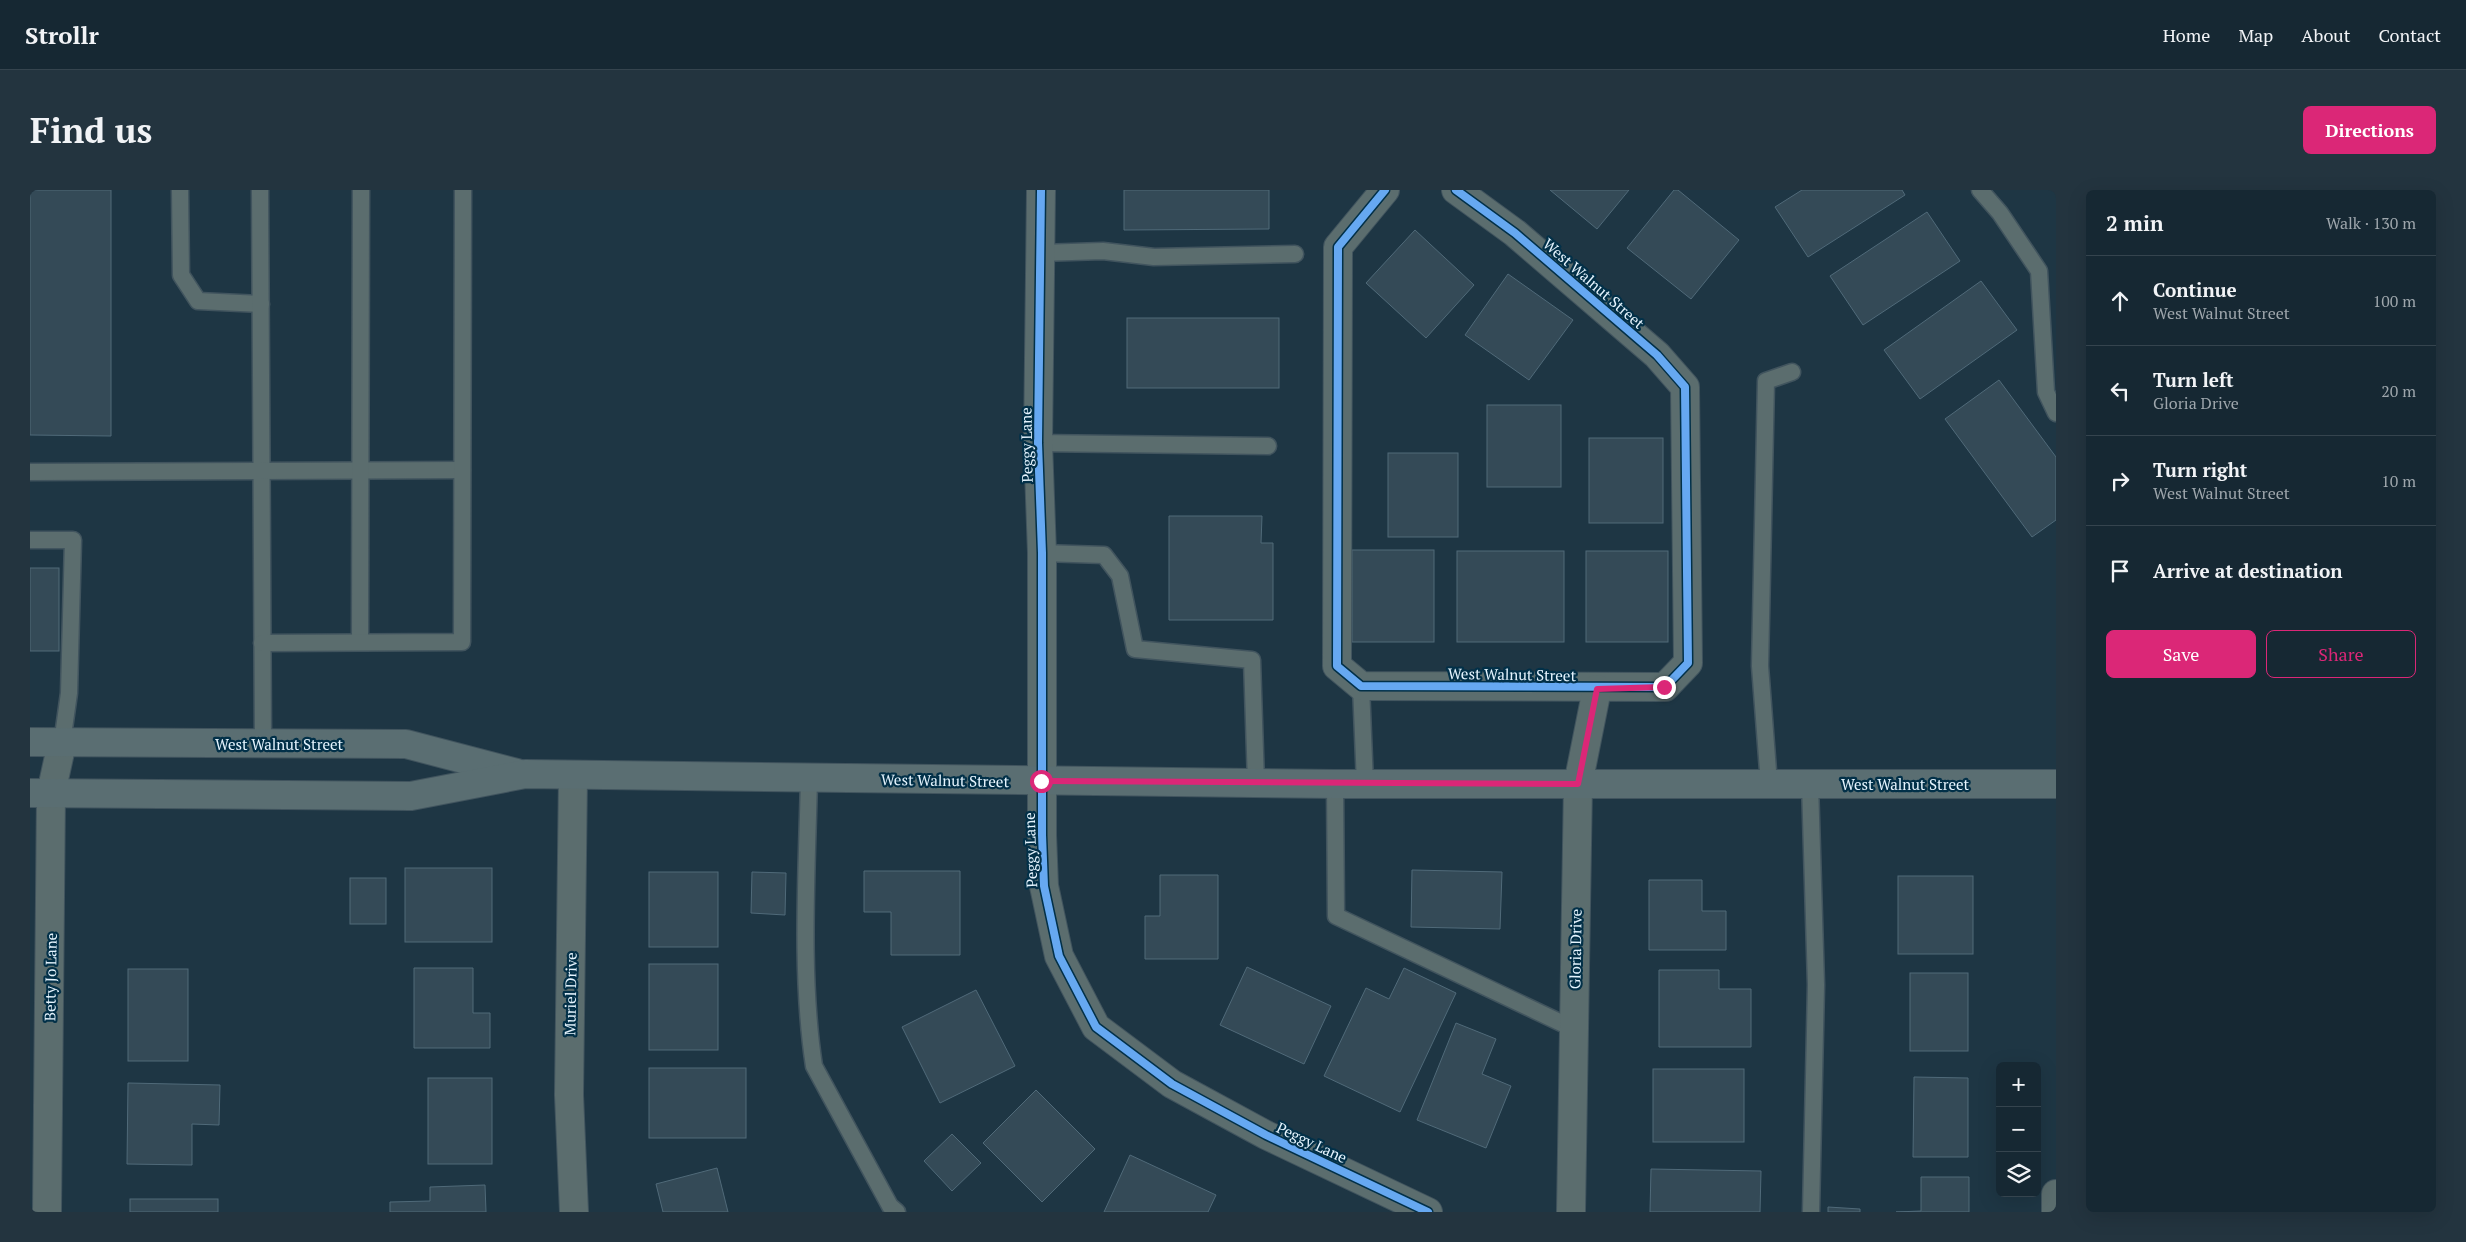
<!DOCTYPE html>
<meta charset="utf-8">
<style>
body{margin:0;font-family:"PT Serif",serif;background:#23343f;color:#f1f3f6}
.controls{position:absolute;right:15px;bottom:15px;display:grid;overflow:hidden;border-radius:8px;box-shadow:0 5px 20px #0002}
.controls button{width:45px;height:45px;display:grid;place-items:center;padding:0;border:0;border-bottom:1px solid #35444e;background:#162833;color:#f1f3f6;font:25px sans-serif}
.stop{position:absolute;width:15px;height:15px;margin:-11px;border:4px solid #db2777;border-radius:50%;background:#fff}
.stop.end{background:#db2777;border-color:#fff;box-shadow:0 1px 5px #0008}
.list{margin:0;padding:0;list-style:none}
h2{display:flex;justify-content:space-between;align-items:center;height:65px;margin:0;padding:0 20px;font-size:21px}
h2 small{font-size:16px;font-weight:400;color:#9ea6ac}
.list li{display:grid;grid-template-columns:32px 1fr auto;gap:15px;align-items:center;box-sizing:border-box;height:90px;padding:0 20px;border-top:1px solid #35444e}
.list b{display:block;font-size:19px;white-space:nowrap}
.list p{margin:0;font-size:16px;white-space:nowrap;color:#9ea6ac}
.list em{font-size:16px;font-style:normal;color:#9ea6ac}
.actions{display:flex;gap:10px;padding:15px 20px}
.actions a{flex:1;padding:11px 0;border:1px solid #db2777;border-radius:8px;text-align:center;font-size:18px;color:#db2777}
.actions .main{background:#db2777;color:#fff}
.icon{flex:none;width:28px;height:28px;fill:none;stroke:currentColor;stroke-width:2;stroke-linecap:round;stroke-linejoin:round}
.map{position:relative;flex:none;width:2026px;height:1022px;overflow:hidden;border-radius:8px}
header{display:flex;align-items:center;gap:30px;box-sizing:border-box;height:70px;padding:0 25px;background:#162833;border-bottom:1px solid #35444e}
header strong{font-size:24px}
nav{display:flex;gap:28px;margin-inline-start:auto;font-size:18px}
.intro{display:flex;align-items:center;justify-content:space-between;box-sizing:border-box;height:120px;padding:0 30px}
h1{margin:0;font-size:35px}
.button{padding:12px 22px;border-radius:8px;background:#db2777;color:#fff;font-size:18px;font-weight:700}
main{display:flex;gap:30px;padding:0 30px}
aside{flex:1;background:#162833;border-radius:8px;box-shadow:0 5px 20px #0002}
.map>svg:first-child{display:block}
</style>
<header>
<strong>Strollr</strong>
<nav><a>Home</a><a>Map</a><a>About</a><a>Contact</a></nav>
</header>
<div class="intro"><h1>Find us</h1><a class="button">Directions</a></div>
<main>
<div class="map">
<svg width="2026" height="1022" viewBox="0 0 2026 1022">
<rect width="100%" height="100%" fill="#1e3644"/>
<g fill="#344a57" stroke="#506a79">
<path d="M0,0H81V246L0,245Z"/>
<path d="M1094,0H1239V39L1094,40Z"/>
<path d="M1520,0H1599L1567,39Z"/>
<path d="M1644,0H1648L1709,50L1661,109L1597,58Z"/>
<path d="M1772,0H1872L1875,5L1778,67L1745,17Z"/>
<path d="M1897,22L1930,71L1833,135L1800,86Z"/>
<path d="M1385,40L1444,95L1396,148L1336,93Z"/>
<path d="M1478,84L1543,130L1499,190L1435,145Z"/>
<path d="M1951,91L1987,140L1890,209L1854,160Z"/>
<rect x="1097" y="128" width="152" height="70"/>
<path d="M1969,190L2026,267V330L2002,347L1915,229Z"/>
<rect x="1457" y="215" width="74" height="82"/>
<rect x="1559" y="248" width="74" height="85"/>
<rect x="1358" y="263" width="70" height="84"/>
<path d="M1139,326H1232L1231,353H1243V430H1139Z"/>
<rect x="1322" y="360" width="82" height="92"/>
<rect x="1427" y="361" width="107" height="91"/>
<rect x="1556" y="361" width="82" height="91"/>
<rect x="0" y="378" width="29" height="83"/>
<rect x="375" y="678" width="87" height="74"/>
<path d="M1382,680L1472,682L1470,739L1381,737Z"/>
<path d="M834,681H930V765H861V722H834Z"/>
<rect x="619" y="682" width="69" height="75"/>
<path d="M722,682L756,683L755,725L721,723Z"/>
<path d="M1130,685H1188V769H1115V726H1130Z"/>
<rect x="1868" y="686" width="75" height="78"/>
<rect x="320" y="688" width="36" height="46"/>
<path d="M1619,690H1672V721H1696V760H1619Z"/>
<rect x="619" y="774" width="69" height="86"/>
<path d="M1217,777L1301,816L1274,874L1190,835Z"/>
<path d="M384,778H443V823H460V858H384Z"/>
<path d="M1374,778L1426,803L1370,922L1294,886L1336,798L1359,809Z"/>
<rect x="98" y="779" width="60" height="92"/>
<path d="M1629,780H1689V799H1721V857H1629Z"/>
<rect x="1880" y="783" width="58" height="78"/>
<path d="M946,800L985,876L910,913L872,837Z"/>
<path d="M1426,833L1466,849L1452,884L1481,896L1456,958L1387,930Z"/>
<rect x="619" y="878" width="97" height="70"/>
<rect x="1623" y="879" width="91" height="73"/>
<path d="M1884,887L1938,888V967H1883Z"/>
<rect x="398" y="888" width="64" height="86"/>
<path d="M98,893L190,895L189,935L162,934V975L97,974Z"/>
<path d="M1006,900L1065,959L1012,1012L953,953Z"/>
<path d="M922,944L951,973L922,1001L894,971Z"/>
<path d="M1100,965L1186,1005L1178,1022H1074Z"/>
<path d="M687,978L698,1022H633L626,994Z"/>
<path d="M1621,979L1731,981L1730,1022H1620Z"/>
<path d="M1891,987H1939V1022H1866L1891,1021Z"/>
<path d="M455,995L456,1022H360V1012L400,1011V997Z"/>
<rect x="100" y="1009" width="88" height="13"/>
<path d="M1798,1017L1830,1019V1022H1798Z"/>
</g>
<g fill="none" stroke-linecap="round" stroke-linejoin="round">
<g stroke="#41545e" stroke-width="19">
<g id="service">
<path d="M150,0L151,85L168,111L231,114"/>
<path d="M230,0L233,553"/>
<path d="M1950,0L1970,23L2009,81L2016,202L2026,223"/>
<path d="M1010,63L1073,61L1124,67L1265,64"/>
<path d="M1008,253L1238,256"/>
<path d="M0,282L432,280"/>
<path d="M0,350H43L39,503L32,553"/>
<path d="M1012,363L1074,365L1090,386L1105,459L1222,470L1226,593"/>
<path d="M330,452L331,0"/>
<path d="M232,453L432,452L433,0"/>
<path d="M1331,496L1335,594"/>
<path d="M779,588C777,681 770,785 784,876L860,1016L867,1022"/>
<path d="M1305,594L1306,726L1544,839"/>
<path d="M1739,594L1730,476L1736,191L1762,182"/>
<path d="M1780,594L1786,795L1781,1022"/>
</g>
</g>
<g stroke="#41545e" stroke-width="30">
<g id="minor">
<path d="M1011,0L1008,253L1012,363V645L1014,696L1029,766L1066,837L1142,894L1236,945L1398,1022"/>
<path d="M1355,0L1308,57L1307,476L1331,496L1635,497L1658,473L1655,197L1627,165L1485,43L1426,0"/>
<path d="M543,586L539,905L544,1022"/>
<path d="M17,1022L21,603L32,553"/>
<path d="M1541,1022L1548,594L1567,499"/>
<path d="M2026,1022V1004"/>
</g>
</g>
<g stroke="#41545e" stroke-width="30">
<g id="secondary">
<path d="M0,552L376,554L487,583"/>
<path d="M0,603L381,606L495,584L1305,594H2026"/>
</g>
</g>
<use href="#service" stroke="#5b6d6e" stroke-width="16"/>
<use href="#minor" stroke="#5b6d6e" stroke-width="28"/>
<use href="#secondary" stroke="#5a6e72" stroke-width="28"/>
<g stroke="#023048" stroke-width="11">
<g id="cycleway">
<path d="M1011,0L1008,253L1012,363V645L1014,696L1029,766L1066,837L1142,894L1236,945L1398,1022"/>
<path d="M1355,0L1308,57L1307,476L1331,496L1635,497L1658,473L1655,197L1627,165L1485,43L1426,0"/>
</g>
</g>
<use href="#cycleway" stroke="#66a8f1" stroke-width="8"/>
</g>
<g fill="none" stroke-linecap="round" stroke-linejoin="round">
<path stroke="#db2777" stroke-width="6" d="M1011,591L1548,594L1567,499L1634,497"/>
</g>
<g text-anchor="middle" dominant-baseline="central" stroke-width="4.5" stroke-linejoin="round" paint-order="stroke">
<g font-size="15" fill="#e5f4fe" stroke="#023048">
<text transform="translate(1564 93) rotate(41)">West Walnut Street</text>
<text transform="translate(996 255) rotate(-91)">Peggy Lane</text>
<text transform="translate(1482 484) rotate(1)">West Walnut Street</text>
<text x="249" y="554">West Walnut Street</text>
<text transform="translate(915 590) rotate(1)">West Walnut Street</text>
<text x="1875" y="594">West Walnut Street</text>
<text transform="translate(1000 660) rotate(-92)">Peggy Lane</text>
<text transform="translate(1545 759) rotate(-89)">Gloria Drive</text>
<text transform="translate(20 787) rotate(-89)">Betty Jo Lane</text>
<text transform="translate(540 804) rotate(-89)">Muriel Drive</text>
<text transform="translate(1282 952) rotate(25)">Peggy Lane</text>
</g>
</g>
</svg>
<div class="controls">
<button>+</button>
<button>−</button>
<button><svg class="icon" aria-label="layers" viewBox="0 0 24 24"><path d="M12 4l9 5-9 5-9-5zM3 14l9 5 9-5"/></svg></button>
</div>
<div class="stop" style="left:1011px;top:591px"></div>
<div class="stop end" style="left:1634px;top:497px"></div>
</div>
<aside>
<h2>2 min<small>Walk · 130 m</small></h2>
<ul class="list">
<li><svg class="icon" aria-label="ahead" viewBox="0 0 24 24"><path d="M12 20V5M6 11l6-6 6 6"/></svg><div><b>Continue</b><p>West Walnut Street</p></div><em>100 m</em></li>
<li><svg class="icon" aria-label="left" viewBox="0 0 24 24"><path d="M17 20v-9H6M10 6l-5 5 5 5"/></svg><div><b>Turn left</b><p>Gloria Drive</p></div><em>20 m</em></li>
<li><svg class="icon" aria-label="right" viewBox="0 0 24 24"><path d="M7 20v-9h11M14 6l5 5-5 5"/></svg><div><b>Turn right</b><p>West Walnut Street</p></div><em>10 m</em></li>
<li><svg class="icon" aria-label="arrive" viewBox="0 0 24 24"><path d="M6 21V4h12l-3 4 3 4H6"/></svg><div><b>Arrive at destination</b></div></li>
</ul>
<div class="actions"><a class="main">Save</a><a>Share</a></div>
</aside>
</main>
